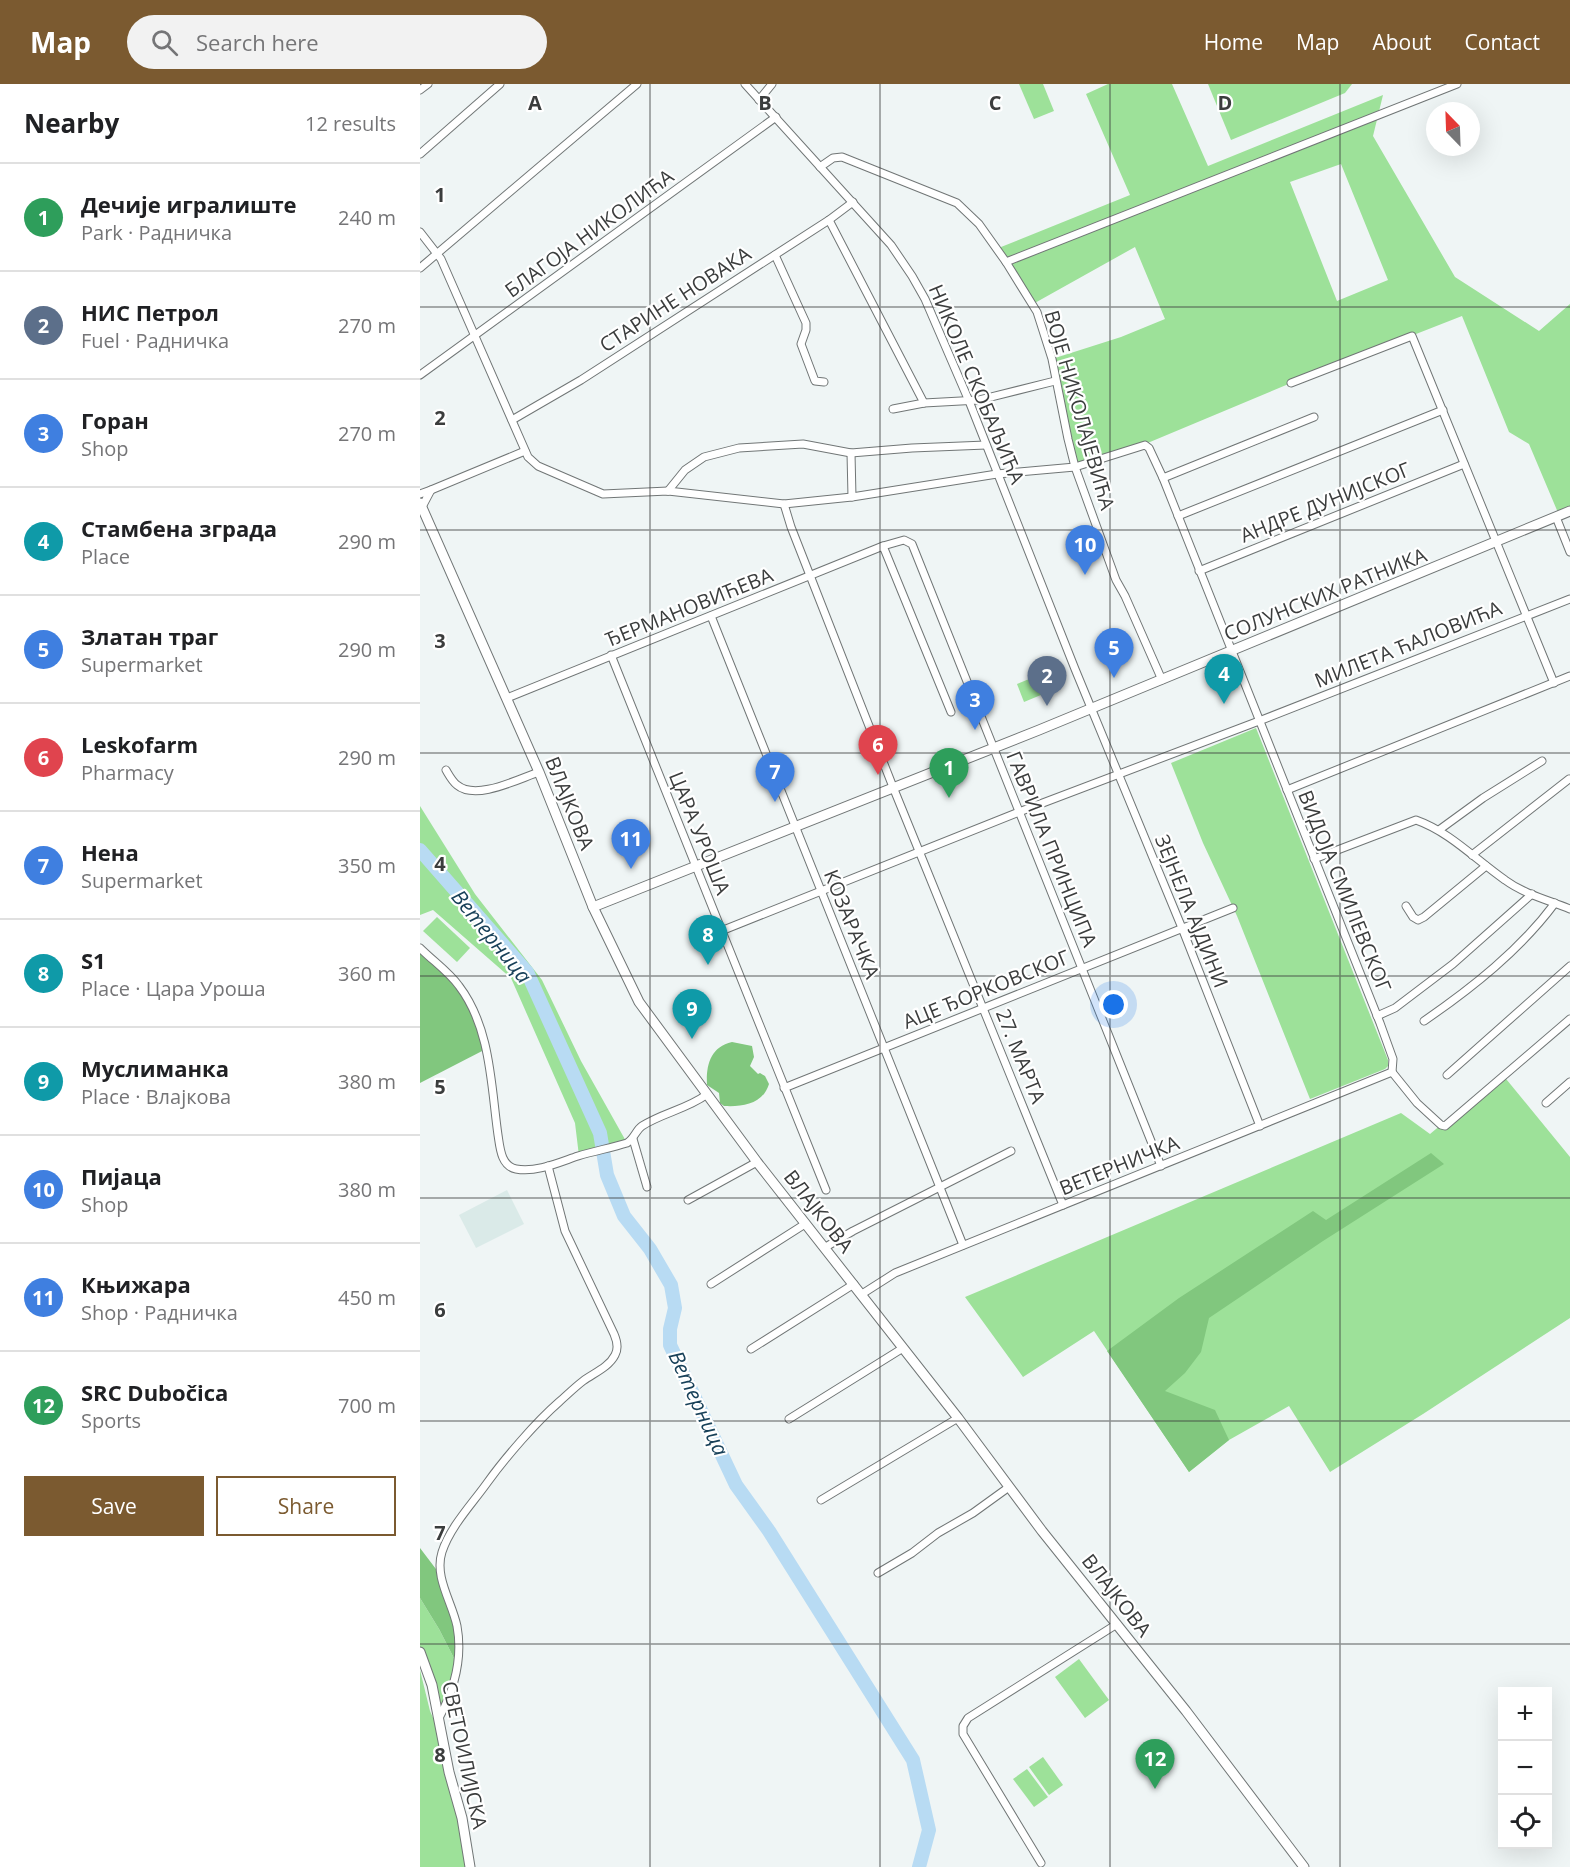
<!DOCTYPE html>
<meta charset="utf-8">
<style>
body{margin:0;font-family:"Open Sans",sans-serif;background:#f2f2f2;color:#202124}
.controls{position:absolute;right:18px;bottom:18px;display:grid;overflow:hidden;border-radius:0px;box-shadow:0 6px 24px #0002}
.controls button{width:54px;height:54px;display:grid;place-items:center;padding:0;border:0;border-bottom:2px solid #e0e0e0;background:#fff;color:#202124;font:30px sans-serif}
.compass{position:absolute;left:1006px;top:18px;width:54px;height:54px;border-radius:50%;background:#fff;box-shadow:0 6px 24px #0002;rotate:337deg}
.you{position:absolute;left:694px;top:921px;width:21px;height:21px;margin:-15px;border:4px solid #fff;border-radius:50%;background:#1a73e8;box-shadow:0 0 0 9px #1a73e833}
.badge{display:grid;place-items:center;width:39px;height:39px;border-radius:50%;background:#7b5a30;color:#fff;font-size:20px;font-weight:700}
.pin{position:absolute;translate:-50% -50px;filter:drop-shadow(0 2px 3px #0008)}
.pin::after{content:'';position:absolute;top:32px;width:21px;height:18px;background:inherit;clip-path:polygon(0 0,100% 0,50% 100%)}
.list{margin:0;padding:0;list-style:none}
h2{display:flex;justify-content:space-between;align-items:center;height:78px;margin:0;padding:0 24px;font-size:26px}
h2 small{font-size:20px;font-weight:400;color:#757577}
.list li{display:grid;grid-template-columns:39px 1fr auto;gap:18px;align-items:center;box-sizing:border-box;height:108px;padding:0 24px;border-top:2px solid #e0e0e0}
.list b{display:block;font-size:22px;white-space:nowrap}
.list p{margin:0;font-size:20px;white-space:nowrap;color:#757577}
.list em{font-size:20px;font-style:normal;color:#757577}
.actions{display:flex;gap:12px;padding:18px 24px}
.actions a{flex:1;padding:14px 0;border:2px solid #7b5a30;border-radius:0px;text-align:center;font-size:21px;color:#7b5a30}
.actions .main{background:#7b5a30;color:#fff}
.icon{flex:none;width:33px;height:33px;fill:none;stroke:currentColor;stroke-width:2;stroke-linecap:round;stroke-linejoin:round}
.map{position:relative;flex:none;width:1150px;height:1783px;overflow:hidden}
header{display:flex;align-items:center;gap:36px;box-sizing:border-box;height:84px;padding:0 30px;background:#7b5a30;color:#fff}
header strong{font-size:28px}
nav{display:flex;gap:33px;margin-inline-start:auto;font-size:21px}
.search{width:420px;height:54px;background:#f2f2f2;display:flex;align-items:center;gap:15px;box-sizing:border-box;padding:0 21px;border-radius:33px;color:#757577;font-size:22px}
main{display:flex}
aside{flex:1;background:#fff}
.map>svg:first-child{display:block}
</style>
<header>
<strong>Map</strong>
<div class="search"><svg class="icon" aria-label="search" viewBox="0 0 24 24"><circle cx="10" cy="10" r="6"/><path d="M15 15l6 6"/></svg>Search here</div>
<nav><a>Home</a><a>Map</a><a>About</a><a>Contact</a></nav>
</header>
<main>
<aside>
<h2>Nearby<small>12 results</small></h2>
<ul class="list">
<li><span class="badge" style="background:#2e9e5b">1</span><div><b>Дечије игралиште</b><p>Park · Радничка</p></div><em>240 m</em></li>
<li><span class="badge" style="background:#5c6f8a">2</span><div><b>НИС Петрол</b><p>Fuel · Радничка</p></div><em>270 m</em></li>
<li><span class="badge" style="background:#3f7fe0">3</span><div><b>Горан</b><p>Shop</p></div><em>270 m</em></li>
<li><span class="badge" style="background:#0f9aa8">4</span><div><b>Стамбена зграда</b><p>Place</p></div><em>290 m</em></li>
<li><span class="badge" style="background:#3f7fe0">5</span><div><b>Златан траг</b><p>Supermarket</p></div><em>290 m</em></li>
<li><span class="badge" style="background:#e0444e">6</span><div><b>Leskofarm</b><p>Pharmacy</p></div><em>290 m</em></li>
<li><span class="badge" style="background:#3f7fe0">7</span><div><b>Нена</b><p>Supermarket</p></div><em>350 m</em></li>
<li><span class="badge" style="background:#0f9aa8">8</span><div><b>S1</b><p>Place · Цара Уроша</p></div><em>360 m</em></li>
<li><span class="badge" style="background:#0f9aa8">9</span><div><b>Муслиманка</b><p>Place · Влајкова</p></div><em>380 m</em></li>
<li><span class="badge" style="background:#3f7fe0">10</span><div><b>Пијаца</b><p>Shop</p></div><em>380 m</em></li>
<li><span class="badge" style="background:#3f7fe0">11</span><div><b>Књижара</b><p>Shop · Радничка</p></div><em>450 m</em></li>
<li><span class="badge" style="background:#2e9e5b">12</span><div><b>SRC Dubočica</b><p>Sports</p></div><em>700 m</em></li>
</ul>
<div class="actions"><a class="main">Save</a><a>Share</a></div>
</aside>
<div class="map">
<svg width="1150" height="1783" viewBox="0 0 1150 1783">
<rect width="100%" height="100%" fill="#eff5f5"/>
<path fill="#daeae8" d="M87,1106L104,1140L56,1164L39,1131Z"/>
<g fill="#9de199" fill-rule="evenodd">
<path d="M599,0H623L634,27L614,35Z"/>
<path d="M688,0H752L788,82L963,11L953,52L1035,193L1119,247L1150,220V427L1139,431L1109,360L1089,348L1042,232L871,299L730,358L655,383L632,275L701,253L745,235L715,163L613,220L576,165L710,111L666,10ZM921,80L968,196L917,217L870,98Z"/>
<path d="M788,0H932L925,9L811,56Z"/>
<path d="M626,588L633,606L604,618L597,600Z"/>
<path d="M836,644L968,976V982L965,985L890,1015L817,832L783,759L751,679Z"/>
<path d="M0,722L55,810L122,896L161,977L207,1059L159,1072L155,1039L91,894L13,826L0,831Z"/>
<path d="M17,833L50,864L37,878L3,847Z"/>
<path d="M1082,990L1150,1073V1234L1003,1330L910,1388L869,1322L809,1356L769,1388L674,1247L603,1293L545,1213L981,1029L1010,1050Z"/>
<path d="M0,1514L19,1545L38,1582L19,1634L0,1568Z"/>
<path d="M659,1575L689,1616L665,1634L635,1593Z"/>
<path d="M0,1586L10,1627L22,1654L50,1783H0Z"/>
<path d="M623,1673L643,1701L629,1711L609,1683Z"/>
<path d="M607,1685L628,1713L614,1723L593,1695Z"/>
</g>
<g fill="#81c77e">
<path d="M0,864L47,914L66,965L0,999Z"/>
<path d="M312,958L332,962L334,973L330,982L338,990L340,989L345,992L349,1000C343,1020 323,1023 304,1022L300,1019L299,1009L287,1001C286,982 290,963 312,958Z"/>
<path d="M1011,1069L1024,1080L903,1157L789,1234L781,1268L765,1289L745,1307L795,1326L809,1356L769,1388L687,1267L759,1214L893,1127L906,1136Z"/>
<path d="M0,1464L22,1493L36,1541L38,1582L19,1545L0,1514Z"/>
</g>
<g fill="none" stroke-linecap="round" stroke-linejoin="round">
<path stroke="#b8dbf3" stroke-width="14" d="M0,766L107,888L180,1049L187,1091L204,1132L230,1165L251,1201L255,1224L250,1245V1261L316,1401L349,1447L493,1676L509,1746L499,1783"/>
<g stroke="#717676" stroke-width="9">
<g id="street">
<path d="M325,0L471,161L492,192L505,215L549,317L655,585L762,844L840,1042"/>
<path d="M0,6L8,0"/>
<path d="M339,16L352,0"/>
<path d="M0,70L80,0"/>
<path d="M400,83L413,74L422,73L537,119L559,140L586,178L617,228L632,275L648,355L655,383L696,496L705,512L742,596"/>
<path d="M409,136L504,319"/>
<path d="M0,148L21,175L108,373L118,382L183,410L248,407L364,420L432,413L577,390L655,383L725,361L729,364L743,394L894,333"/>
<path d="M355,171L386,239V246L381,260L395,297L404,298"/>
<path d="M586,178L1037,0"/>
<path d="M0,184L217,0"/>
<path d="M0,291L356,33"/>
<path d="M871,299L992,252L1134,599"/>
<path d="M473,325L504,319L559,316L635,297"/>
<path d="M92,336L161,296L409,136L433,118"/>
<path d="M431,369L432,413"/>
<path d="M743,394L960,939L973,975L972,988"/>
<path d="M11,406L105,367"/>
<path d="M248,407L265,386L284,373L319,364L383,360L431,369L492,364L566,361"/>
<path d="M0,410L11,406L2,423"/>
<path d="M364,420L371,443L473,703L643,1121"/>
<path d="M758,432L1023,326"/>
<path d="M1136,433L1150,468"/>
<path d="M463,462L484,456L492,460L741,1082"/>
<path d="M779,487L1044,380"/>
<path d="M291,532L543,1161"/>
<path d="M191,571L406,1106"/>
<path d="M87,614L463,462L531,628"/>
<path d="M26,686C29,691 32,697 37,701C56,717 98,695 119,688"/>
<path d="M867,706L1150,592"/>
<path d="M1019,746L1063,714L1122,677"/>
<path d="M1052,771L1149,695"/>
<path d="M894,775L996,736C1030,748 1056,776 1085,796C1104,810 1128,816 1150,825"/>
<path d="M986,822L993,833L998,836L1004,833L1066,782"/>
<path d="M301,847L599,728L839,637L1150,515"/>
<path d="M0,864C13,877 29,888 39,902C71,944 71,1002 78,1051C80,1064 81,1082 96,1085C116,1089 140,1078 158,1072C174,1067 191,1064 207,1059C214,1055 216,1046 222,1042C242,1029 267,1025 286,1011"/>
<path d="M957,932L975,924L1033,880L1112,810"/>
<path d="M1004,937C1052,904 1100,866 1135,819"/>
<path d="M972,988L997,1019L1021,1041L1025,1042L1150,935"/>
<path d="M1027,991L1150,882"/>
<path d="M364,1004L813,824"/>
<path d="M1126,1019L1150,998"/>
<path d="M213,1055L227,1103"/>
<path d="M268,1116L337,1078"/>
<path d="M404,1164L433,1147L591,1067"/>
<path d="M291,1200L385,1140"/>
<path d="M442,1210L475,1189L972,988"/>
<path d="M331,1265L434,1200"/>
<path d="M369,1335L483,1264"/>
<path d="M401,1416L538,1334"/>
<path d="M458,1489L492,1469L518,1449L553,1429L589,1403"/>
<path d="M19,1634C34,1606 43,1575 37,1542C32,1518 14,1493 22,1468C30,1443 52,1420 67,1399C85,1374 116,1338 139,1318C147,1311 155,1303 163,1297C174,1289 189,1283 195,1271C199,1264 197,1257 194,1250L145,1147L128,1082"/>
<path d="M621,1779L543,1650V1642L548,1634L697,1540"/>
</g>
</g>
<g stroke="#717676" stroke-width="11">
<g id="secondary">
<path d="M0,419L119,688L173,823L219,918L337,1078L538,1334L622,1447L766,1627L884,1783"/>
<path d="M173,823L619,646L1150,427"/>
<path d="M0,1568L12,1601L29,1688L42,1734L50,1783"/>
</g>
</g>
<use href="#street" stroke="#fff" stroke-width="7"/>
<use href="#secondary" stroke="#fff" stroke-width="9"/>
</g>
<path fill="none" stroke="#3b3d3d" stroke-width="1.5" stroke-opacity="0.55" d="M230,0V1783M460,0V1783M690,0V1783M920,0V1783M0,223H1150M0,446H1150M0,669H1150M0,892H1150M0,1114H1150M0,1337H1150M0,1560H1150"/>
<g text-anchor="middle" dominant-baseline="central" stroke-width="4.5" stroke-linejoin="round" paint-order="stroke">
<g font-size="20" fill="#3b3d3d" stroke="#fff">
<text transform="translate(169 149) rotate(-36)">БЛАГОЈА НИКОЛИЋА</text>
<text transform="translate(255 215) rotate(-33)">СТАРИНЕ НОВАКА</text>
<text transform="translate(557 300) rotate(67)">НИКОЛЕ СКОБАЉИЋА</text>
<text transform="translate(660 326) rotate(74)">ВОЈЕ НИКОЛАЈЕВИЋА</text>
<text transform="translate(905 418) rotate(-22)">АНДРЕ ДУНИЈСКОГ</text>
<text transform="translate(905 510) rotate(-22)">СОЛУНСКИХ РАТНИКА</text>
<text transform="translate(269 523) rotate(-22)">ЂЕРМАНОВИЋЕВА</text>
<text transform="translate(988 560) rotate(-22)">МИЛЕТА ЋАЛОВИЋА</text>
<text transform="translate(150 719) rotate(68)">ВЛАЈКОВА</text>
<text transform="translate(280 749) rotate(68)">ЦАРА УРОША</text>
<text transform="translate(632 765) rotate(68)">ГАВРИЛА ПРИНЦИПА</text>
<text transform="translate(925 807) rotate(68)">ВИДОЈА СМИЛЕВСКОГ</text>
<text transform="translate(772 827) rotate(68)">ЗЕЈНЕЛА АЈДИНИ</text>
<text transform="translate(432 840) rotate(68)">КОЗАРАЧКА</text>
<text transform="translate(566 905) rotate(-22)">АЦЕ ЂОРКОВСКОГ</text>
<text transform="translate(601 972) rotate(68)">27. МАРТА</text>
<text transform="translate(699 1081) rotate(-22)">ВЕТЕРНИЧКА</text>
<text transform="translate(399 1127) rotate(52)">ВЛАЈКОВА</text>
<text transform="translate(697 1511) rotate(52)">ВЛАЈКОВА</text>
<text transform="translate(45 1671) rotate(78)">СВЕТОИЛИЈСКА</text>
</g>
<g font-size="21" font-style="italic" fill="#184159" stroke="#fff">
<text transform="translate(72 852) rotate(51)">Ветерница</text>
<text transform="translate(279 1319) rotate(65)">Ветерница</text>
</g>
</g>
<g font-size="20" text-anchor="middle" font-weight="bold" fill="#3b3d3d" stroke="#fff" stroke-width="4.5" stroke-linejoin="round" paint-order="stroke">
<text x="115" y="26">A</text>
<text x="345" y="26">B</text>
<text x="575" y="26">C</text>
<text x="805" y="26">D</text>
<text x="20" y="118">1</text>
<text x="20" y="341">2</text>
<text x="20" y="564">3</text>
<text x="20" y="787">4</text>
<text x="20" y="1010">5</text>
<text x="20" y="1233">6</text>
<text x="20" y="1456">7</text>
<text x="20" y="1678">8</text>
</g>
</svg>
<div class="controls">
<button>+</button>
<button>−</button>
<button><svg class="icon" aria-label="locate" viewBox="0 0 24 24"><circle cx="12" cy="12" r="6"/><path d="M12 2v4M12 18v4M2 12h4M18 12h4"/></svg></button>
</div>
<svg class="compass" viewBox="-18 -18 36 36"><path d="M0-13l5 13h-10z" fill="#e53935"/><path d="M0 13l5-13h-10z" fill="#757577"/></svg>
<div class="you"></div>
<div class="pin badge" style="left:529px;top:714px;background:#2e9e5b">1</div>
<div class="pin badge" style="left:627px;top:622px;background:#5c6f8a">2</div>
<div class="pin badge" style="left:555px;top:646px;background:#3f7fe0">3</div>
<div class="pin badge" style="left:804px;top:620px;background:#0f9aa8">4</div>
<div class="pin badge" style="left:694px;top:594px;background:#3f7fe0">5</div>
<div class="pin badge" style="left:458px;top:691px;background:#e0444e">6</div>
<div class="pin badge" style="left:355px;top:718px;background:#3f7fe0">7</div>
<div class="pin badge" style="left:288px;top:881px;background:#0f9aa8">8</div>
<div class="pin badge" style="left:272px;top:955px;background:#0f9aa8">9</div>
<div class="pin badge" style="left:665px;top:491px;background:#3f7fe0">10</div>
<div class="pin badge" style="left:211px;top:785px;background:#3f7fe0">11</div>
<div class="pin badge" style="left:735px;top:1705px;background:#2e9e5b">12</div>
</div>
</main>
